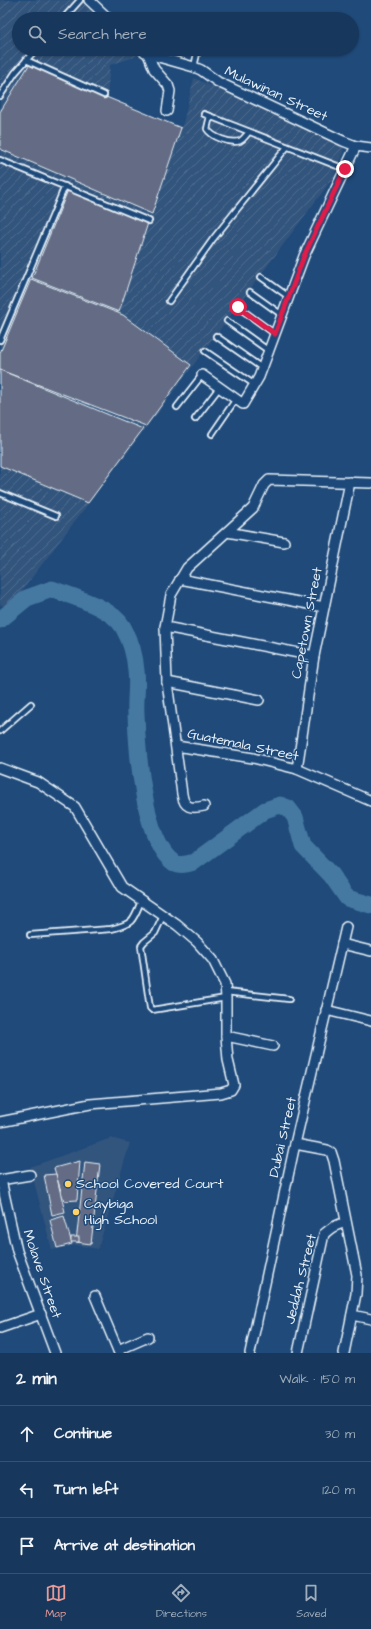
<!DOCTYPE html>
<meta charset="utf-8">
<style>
body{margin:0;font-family:"Architects Daughter",sans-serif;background:#203f62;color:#f1f3f6}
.stop{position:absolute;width:12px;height:12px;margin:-9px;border:3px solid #e11d48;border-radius:50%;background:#fff}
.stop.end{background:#e11d48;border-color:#fff;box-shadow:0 1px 4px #0008}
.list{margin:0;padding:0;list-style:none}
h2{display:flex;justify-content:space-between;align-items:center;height:52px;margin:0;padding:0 16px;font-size:17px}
h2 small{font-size:13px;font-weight:400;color:#9eacbb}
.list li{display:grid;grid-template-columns:26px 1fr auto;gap:12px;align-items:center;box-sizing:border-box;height:56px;padding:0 16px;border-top:1px solid #365272}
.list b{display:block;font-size:15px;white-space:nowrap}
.list em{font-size:13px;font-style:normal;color:#9eacbb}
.icon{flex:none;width:22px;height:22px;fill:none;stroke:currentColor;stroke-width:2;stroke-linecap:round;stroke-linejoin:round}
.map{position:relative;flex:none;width:371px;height:1353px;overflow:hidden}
.search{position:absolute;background:#17385c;box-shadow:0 1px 3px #0004;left:12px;right:12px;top:12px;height:44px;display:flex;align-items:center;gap:10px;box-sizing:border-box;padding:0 14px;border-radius:22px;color:#9eacbb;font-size:15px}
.sheet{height:220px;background:#17385c}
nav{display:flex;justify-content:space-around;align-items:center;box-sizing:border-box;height:56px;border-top:1px solid #365272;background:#17385c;font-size:11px;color:#9eacbb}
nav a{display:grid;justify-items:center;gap:2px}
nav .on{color:#e69b98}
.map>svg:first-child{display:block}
</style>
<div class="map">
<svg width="371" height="1353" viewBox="0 0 371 1353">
<defs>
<pattern id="industrial-furrows" width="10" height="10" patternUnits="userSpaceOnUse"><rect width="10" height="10" fill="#33547d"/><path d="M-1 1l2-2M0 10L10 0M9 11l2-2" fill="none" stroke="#516d90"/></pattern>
</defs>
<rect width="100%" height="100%" fill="#1f4a7a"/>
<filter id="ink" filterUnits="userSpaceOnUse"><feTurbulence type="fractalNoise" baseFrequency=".025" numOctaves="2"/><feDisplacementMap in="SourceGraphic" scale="8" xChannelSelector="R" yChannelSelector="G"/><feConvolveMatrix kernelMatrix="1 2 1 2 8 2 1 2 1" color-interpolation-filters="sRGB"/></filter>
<g filter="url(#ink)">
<path fill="#33547d" d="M111,1138L130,1143L98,1249L76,1245L52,1250L30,1167Z"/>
<path fill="url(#industrial-furrows)" d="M0,0H83L102,19H19V49H132L138,56L110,65L107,97L182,127L194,78L344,146L342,157L333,178L165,403L8,609L0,604Z"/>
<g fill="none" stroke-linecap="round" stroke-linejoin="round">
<path stroke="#4479a1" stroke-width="17" d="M0,620L27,598L52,589C73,597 111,607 123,627C131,641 135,655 136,671C138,685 135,699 136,713C137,748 143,842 174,863C180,866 188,864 194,862L265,810L280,805L288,808L295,817L303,846L331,875L347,898L371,905"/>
</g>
<g fill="#636c84" stroke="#e8f1f8">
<path d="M29,65L181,128L152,214L0,149V112Z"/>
<path d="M68,190L148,223L119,312L32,278Z"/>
<path d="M31,279L123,315L191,365L146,426L0,370V353Z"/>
<path d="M0,370L143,429L88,503L0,466Z"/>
<path d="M80,1161L77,1200L64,1201L54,1168Z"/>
<path d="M85,1162L100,1164L91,1244L76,1242Z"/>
<path d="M56,1174L65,1212L52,1215L44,1175Z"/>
<path d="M64,1216L72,1244L57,1248L50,1220Z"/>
<rect x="71" y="1237" width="8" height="5"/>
</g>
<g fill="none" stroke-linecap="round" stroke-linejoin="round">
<g stroke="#e8f1f8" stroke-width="8">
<g id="service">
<path d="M63,19L80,0"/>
<path d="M26,60L104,95"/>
<path d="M194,67L198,49"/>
<path d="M0,96L15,73L36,49"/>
<path d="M204,114L345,169"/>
<path d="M210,116L207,129C212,137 230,144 240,141C244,139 246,135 249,132"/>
<path d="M0,160L149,221"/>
<path d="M261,277L289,297"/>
<path d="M250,292L282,315"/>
<path d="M169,301L213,239L287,147"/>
<path d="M238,307L275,334"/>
<path d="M227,321L269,351"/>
<path d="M216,336L262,368"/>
<path d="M0,340L65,186"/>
<path d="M205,351L255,385"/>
<path d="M177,407L202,375"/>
<path d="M195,419L219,388"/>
<path d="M212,434L236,399"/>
<path d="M0,493L56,516"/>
<path d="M0,731L31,704"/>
<path d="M163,916L155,933L144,942L141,946L150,1008L152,1010L226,998"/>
<path d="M30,935L111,929C133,924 133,921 141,901"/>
<path d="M226,992L289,999"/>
</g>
</g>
<g stroke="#e8f1f8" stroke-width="12">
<g id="minor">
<path d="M89,0L109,19"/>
<path d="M141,49L148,54L194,67L201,70L218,82L343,141L356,146L371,148"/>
<path d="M148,54L154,69L168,85L170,91L167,111"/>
<path d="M202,375L243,404L259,377L304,256L356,146"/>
<path d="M227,532L284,542"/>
<path d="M180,579L324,607"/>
<path d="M165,627L314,656"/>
<path d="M167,682L259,700"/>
<path d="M176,746L253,758L297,769L371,801"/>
<path d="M0,768L38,782L75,807L122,887L177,925L197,942L213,960L225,984L226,998V1036L228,1060L234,1085L231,1090L221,1093L90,1104L0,1122"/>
<path d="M297,769L314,656L350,482"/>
<path d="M204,806C191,809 184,808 182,794L167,682L165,627L171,595L187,568L253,508L264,485L269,480L371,483"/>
<path d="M342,944L371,951"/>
<path d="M326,1010L371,1021"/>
<path d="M226,1036L273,1046"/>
<path d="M295,1144L327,1150L331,1152L334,1161L357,1275L356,1294L344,1353"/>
<path d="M0,1180L30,1175"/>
<path d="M1,1180L17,1251L55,1353"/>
<path d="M95,1296L119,1353"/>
<path d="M352,1315L371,1319"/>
<path d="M0,1328L41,1314"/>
<path d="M118,1350L148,1337"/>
<path d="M250,1353L295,1144L346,927"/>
<path d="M298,1353L324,1234C331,1228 336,1224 346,1223"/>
</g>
</g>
<use href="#service" stroke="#1f4a7a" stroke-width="4.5"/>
<use href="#minor" stroke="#1f4a7a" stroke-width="9"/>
</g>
</g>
<g fill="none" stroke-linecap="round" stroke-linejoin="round" filter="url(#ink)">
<path stroke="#e11d48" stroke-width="5" d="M238,307L275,334L304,256L345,169"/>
</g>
<g fill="#ffd166" stroke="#1f4a7a" stroke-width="1.5">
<circle cx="68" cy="1184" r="4"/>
<circle cx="76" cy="1212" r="4"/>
</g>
<g text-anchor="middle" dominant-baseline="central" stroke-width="3" stroke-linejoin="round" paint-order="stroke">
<g font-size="14" fill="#e8f1f8" stroke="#1f4a7a">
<text transform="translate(276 94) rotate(25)">Mulawinan Street</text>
<text transform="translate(307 623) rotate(-79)">Capetown Street</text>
<text transform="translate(243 745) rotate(12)">Guatemala Street</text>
<text transform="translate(283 1137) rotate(-77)">Dubai Street</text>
<text transform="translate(42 1274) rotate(71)">Molave Street</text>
<text transform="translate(301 1279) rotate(-76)">Jeddah Street</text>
</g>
<g font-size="14" fill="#e8f1f8" stroke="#1f4a7a" text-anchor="start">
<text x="76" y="1184">School Covered Court</text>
<text x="84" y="1204">Caybiga<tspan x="84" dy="16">High School</tspan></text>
</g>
</g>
</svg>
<div class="stop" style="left:238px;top:307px"></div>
<div class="stop end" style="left:345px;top:169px"></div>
<div class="search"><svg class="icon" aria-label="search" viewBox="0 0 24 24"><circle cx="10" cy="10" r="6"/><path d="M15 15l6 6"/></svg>Search here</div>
</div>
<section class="sheet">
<h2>2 min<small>Walk · 150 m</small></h2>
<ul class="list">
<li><svg class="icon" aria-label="ahead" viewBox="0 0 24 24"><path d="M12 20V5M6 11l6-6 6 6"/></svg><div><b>Continue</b></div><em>30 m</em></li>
<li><svg class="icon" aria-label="left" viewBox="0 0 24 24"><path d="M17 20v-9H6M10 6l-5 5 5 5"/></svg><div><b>Turn left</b></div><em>120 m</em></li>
<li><svg class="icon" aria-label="arrive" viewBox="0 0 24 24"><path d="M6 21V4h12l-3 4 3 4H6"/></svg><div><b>Arrive at destination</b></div></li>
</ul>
</section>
<nav>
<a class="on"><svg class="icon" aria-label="map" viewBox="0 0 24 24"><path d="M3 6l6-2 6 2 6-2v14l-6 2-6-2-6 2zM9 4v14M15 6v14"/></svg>Map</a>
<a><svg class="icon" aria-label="directions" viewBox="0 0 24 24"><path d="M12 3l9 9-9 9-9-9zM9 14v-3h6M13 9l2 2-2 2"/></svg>Directions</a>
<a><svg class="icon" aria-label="saved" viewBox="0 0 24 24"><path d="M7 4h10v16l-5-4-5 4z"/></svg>Saved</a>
</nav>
